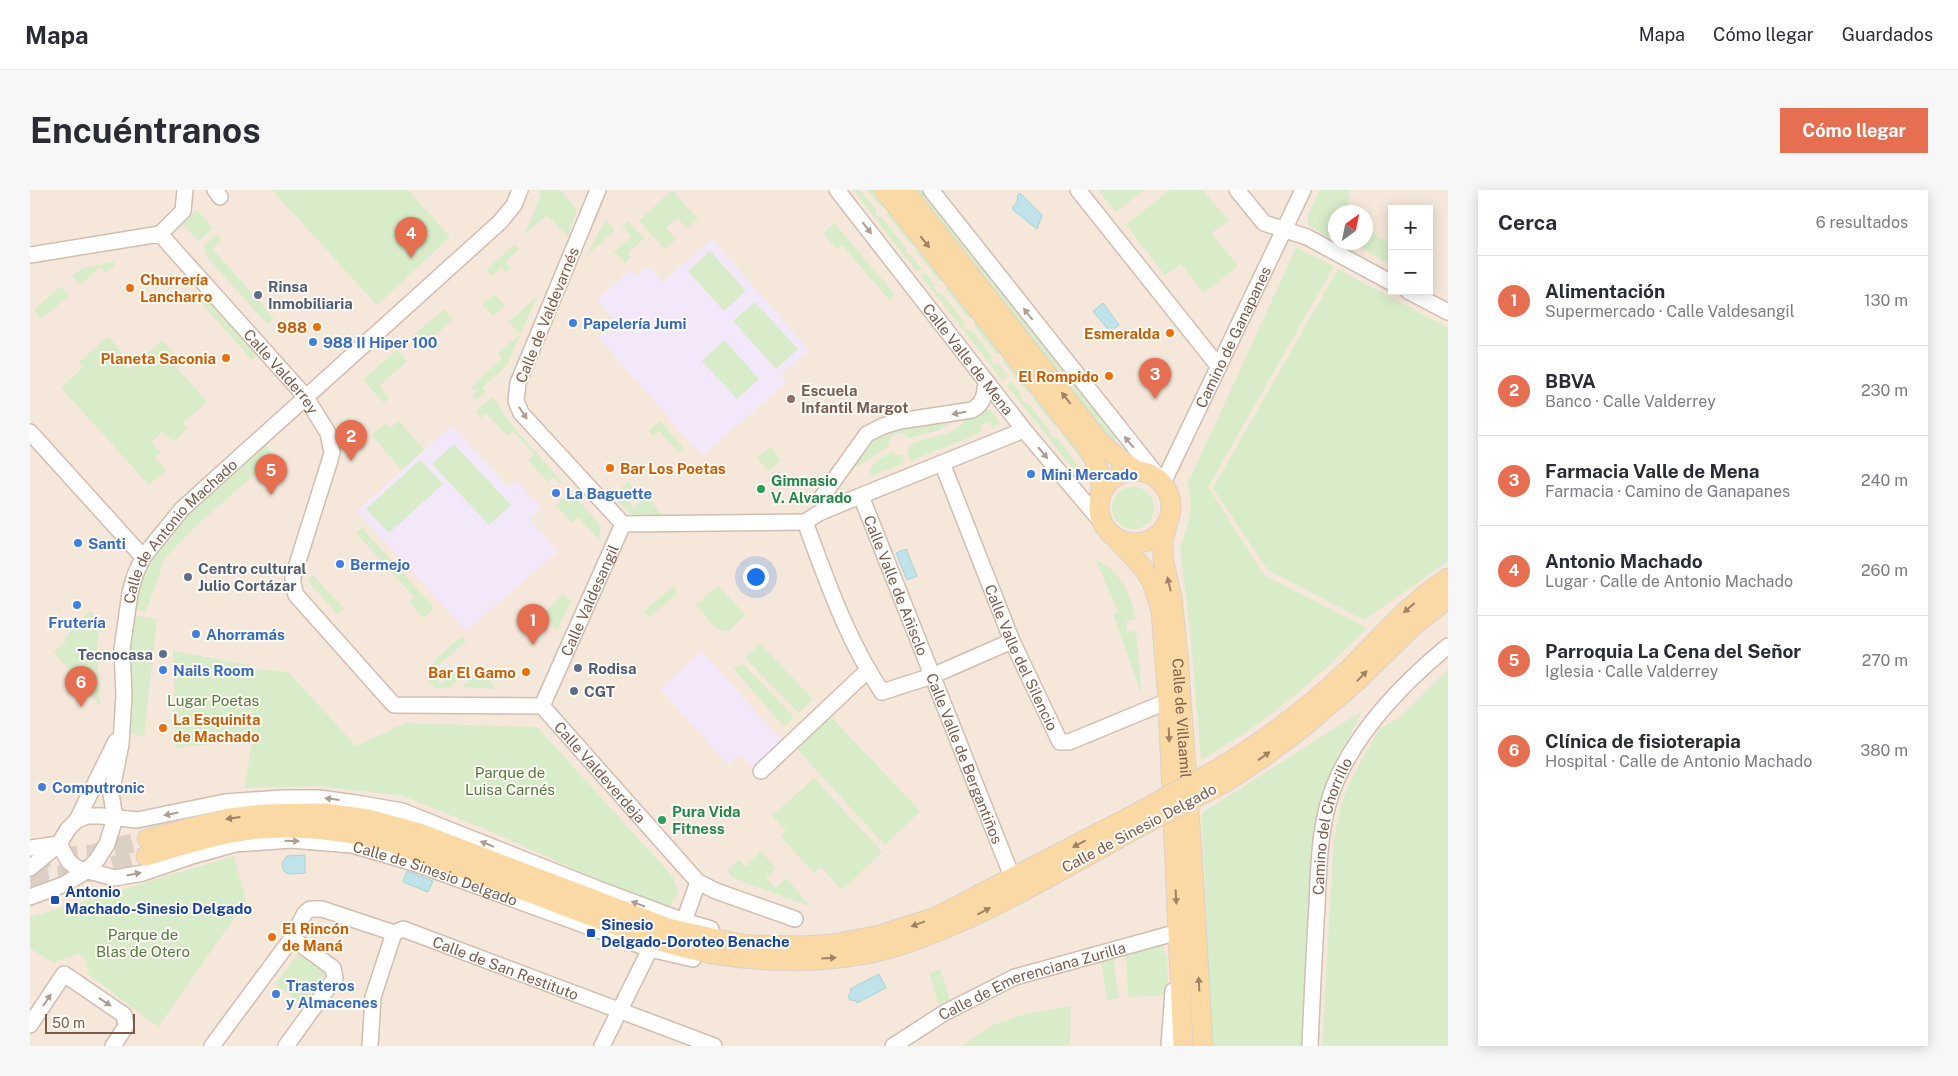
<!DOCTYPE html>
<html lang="es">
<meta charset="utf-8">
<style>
body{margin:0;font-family:"Public Sans",sans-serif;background:#f7f7f7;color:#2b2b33}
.controls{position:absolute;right:15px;top:15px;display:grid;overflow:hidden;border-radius:0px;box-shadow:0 2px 12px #0003}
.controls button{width:45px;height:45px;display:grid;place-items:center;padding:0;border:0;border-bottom:1px solid #e1e1e2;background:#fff;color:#2b2b33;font:25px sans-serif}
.compass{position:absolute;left:1298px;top:15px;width:45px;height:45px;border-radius:50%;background:#fff;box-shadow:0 2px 12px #0003;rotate:33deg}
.scale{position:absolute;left:15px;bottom:12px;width:90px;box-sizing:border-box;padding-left:5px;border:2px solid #7a5c4d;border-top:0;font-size:14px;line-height:18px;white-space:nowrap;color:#7a5c4d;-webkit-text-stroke:4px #fffaf3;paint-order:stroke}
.you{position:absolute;left:725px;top:386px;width:18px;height:18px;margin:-12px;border:4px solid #fff;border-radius:50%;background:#1a73e8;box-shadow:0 0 0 8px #1a73e833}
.badge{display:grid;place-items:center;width:32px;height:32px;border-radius:50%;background:#e76f51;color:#fff;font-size:16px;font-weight:700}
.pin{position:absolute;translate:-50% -41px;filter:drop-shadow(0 1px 2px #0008)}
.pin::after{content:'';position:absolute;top:26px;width:18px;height:15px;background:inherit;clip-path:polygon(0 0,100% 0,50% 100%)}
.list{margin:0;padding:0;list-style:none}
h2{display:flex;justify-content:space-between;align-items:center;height:65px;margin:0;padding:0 20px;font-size:21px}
h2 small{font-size:16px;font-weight:400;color:#7c7c81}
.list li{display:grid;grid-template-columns:32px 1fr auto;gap:15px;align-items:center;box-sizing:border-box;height:90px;padding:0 20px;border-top:1px solid #e1e1e2}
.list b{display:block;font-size:19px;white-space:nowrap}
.list p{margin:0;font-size:16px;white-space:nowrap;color:#7c7c81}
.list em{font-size:16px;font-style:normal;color:#7c7c81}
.map{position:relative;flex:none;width:1418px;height:856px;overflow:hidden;border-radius:0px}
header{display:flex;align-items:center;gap:30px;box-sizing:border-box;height:70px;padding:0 25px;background:#fff;border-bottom:1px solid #e1e1e2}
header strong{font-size:24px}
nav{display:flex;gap:28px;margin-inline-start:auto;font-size:18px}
.intro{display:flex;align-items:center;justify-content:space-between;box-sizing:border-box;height:120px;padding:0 30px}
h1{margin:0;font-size:35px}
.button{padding:12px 22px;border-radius:0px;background:#e76f51;color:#fff;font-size:18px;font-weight:700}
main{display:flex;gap:30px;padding:0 30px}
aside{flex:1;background:#fff;border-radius:0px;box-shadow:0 2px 12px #0003}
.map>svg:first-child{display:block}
</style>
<header>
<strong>Mapa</strong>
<nav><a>Mapa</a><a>Cómo llegar</a><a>Guardados</a></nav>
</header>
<div class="intro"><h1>Encuéntranos</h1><a class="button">Cómo llegar</a></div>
<main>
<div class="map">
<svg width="1418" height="856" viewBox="0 0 1418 856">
<rect width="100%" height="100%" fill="#fdf6ec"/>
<path fill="#f5e8da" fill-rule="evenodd" d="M0,0H1418V856H0ZM1362,19H1399V101H1362ZM1306,22H1336V52H1306Z"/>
<g fill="#f3e8fa">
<path d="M682,49L779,160L751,185L757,192L672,266L568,147L585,131L567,110L600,80L606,86L618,76L633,92Z"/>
<path d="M422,235L478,297L487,291L511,318L499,329L528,362L436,441L327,321Z"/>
<path d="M672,461L753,552L723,579L709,564L698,575L630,499Z"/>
</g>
<g fill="#d8ecc9">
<path d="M242,0H378L420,47L347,115Z"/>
<path d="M510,0H530L547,19L538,47L517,25L494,45L509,11Z"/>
<path d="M642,0L668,29L657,38L647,28L636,38L646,49L635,59L609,31Z"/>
<path d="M823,0H830L846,20V25L852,28L876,58L875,61L879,65H881L891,78L887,82Z"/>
<path d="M837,0H847L1058,270L1053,271L1032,245L1029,237H1025L1003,209L1004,206L1001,202L996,201L973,172L974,168L970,164H966L944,136L945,132L942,128H938L916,99V95L913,91H909L886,62L887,58L884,55L880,54L857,25L858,22L854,17H851Z"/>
<path d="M882,0H894L1088,248L1081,253Z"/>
<path d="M1068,0H1114L1086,22Z"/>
<path d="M1140,0H1173L1199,31L1181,43L1208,76L1174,103L1151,74L1135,85L1096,35Z"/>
<path d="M1290,0H1320L1317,22H1306L1305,51L1279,36L1277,27Z"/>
<path d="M167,20L183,38L169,51L152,33Z"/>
<path d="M576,29L585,40L556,66Z"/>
<path d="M598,31L614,48L598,63L601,67L595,73L584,62L601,47L592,36Z"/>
<path d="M804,33L864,103L861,112L812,55L807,59L793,44Z"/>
<path d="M1336,39L1362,55V76L1324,53L1336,52Z"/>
<path d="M187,44L192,50L183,59L244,128L238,135L176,66L174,55Z"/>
<path d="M485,54L489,59L475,72L481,78L476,82L471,77L462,86L456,80Z"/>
<path d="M1266,58L1304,76L1178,297L1234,385L1337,438C1302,474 1264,508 1223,537C1207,549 1188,559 1171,570L1159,429L1150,358L1159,332L1161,313L1158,293Z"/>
<path d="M680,61L716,101L694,121L658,81Z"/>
<path d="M84,72L85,75L76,83L70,77L50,95L42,86L53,78Z"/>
<path d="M1308,79L1418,138V371L1334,430L1238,380L1183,298Z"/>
<path d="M895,82L904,94V98L908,103H911L934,131L932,134L936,140H941L962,166L961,170L965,175L969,174L978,186L973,191L891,86Z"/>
<path d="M31,96L39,105L12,129L4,120Z"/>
<path d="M170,102L227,166L222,170L165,106Z"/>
<path d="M464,104L475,115L463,126L452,115Z"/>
<path d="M507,106L477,175L452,198L455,202L447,210L442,206L446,202L441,197L472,168L468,163L490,144L479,132Z"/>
<path d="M725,112L768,159L746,179L703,131Z"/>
<path d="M414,119L423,129L389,160L379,149Z"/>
<path d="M78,147L93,163L87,169L98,180L132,150L145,164L139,169L177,212L153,233L157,239L143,252L133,241L121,252L131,263L125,268L136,280L119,295L31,198L53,177L49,172Z"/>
<path d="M694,150L729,189L707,209L672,171Z"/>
<path d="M367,160L377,171L349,196L359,208L354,213L333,190Z"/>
<path d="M981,191L991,204V209L995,213H998L1020,241L1019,244L1023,248H1027L1048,275L1045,281L977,196Z"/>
<path d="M462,207L469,215L475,227L532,292L530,293L524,287L518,292L498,270L504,265L483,241L477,246L456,223L450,229L445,222Z"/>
<path d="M956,219H960L969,230V234L962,238L959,232L950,235L952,241L943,246L881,271L877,263L882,253L921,242L929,237L938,227L948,225Z"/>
<path d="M927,230L907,241L879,248L872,243C863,243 859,247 859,256L828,276L820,275C834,259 845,246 866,239Z"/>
<path d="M369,231L394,260L372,280L341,245L355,233L360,238Z"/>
<path d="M630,231L654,259L649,263L629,241L623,246L619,241Z"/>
<path d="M232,250L245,267L169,333L135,368L116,421L100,419L115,370L153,323Z"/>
<path d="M424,254L481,315L459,335L402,274Z"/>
<path d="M740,257L751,270L738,281L727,268Z"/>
<path d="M863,261L865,265H872L875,273L841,286L840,279L848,270Z"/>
<path d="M390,270L413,294L359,343L336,319Z"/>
<path d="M599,291L603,297L594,306L604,317L614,309H619L632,325L600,324L583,305Z"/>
<circle cx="1103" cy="318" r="21"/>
<path d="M541,302L571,336L569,350L548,327L542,333L526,315Z"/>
<path d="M332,338L404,418L393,428L379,412L384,407L326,343Z"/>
<path d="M1066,370C1089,380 1103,405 1105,430L1097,431L1096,442L1106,441L1112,506L1083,424L1088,422Z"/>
<path d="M283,385L314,419L308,425L277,390Z"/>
<path d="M688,395L715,425L698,441L687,439L666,415Z"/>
<path d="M643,396L648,403L619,427L614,421Z"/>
<path d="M533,404L541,411L527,440L513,424Z"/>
<path d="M60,421L69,430L67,461L70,516L24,462L36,451L34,449Z"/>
<path d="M101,425L127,429L114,547L96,541L99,437Z"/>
<path d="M432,446L436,451L407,477L403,472Z"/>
<path d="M730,454L783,509L769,523L715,468Z"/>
<path d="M143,461L220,475V478L258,482L326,556L376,533L507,537L643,687L648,702L639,717L576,693L455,639L373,606L289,596L215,598L222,550L146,558Z"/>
<path d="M713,474L764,527L754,537L703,478Z"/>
<path d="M429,479L434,484L419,498H404L398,490L403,485L412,494Z"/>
<path d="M1418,479V856H1292L1304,649L1311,614L1325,582L1349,539L1369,528Z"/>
<path d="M451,480L467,499L432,497Z"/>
<path d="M1332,521L1293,600L1285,648L1273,856H1182L1172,623Z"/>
<path d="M799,525L890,621L855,655L766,558Z"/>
<path d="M784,588L852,662L812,700L791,677L784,683L751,647L756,641L742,626Z"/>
<path d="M731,661L746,678L736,688L745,698L756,688L781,717L701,687L698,680L709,670L716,677Z"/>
<path d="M204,666L216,711L128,837L59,785L56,771L49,763L23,773L0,758V727Z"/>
<path d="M1132,753L1135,764H1137L1138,805L1098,807L1096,763Z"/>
<path d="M268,764L295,783V785L272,814L245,794Z"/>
<path d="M1083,767L1089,808L1077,810L1071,771Z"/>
<path d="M910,779L920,810L909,814L899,783Z"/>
<path d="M1041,816L1040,854L1034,856H932L963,835L992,825Z"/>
</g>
<g fill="#bfe3e8" stroke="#a5d3da">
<path d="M990,3L1012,25L1007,39L983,20L982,18L987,12L988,4Z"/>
<path d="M1073,113L1089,135L1080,142L1063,121Z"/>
<path d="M876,359L887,386L877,390L866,363Z"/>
<path d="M275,665V683L258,684L253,680L252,673L257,666Z"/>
<path d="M377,681L403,691L398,702L373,692Z"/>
<path d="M849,784L856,798L827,813L826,811L820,810L818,807L821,801L820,799Z"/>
</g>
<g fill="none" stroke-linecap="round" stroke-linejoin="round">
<g stroke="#dcd0c4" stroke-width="19" stroke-dasharray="19 9" stroke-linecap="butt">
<path d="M1,669L62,664L117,649"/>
<path d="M0,688L62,682L116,666"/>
</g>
<g stroke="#d1beb0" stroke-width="18">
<g id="minor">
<path d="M185,0L190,7"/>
<path d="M568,0L488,193L486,211L491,223L593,334"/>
<path id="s1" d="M807,0L994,240L1074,335"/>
<path d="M901,0L1130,289"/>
<path d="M1048,0L1189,177"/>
<path d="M1207,0L1234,33L1277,47L1362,93"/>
<path d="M130,44L153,21L155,0"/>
<path id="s2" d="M0,65L130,44L275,206L298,243L302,262L300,270L263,387V394L266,405L364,515L512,516"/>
<path d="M1378,101L1418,122"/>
<path d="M0,242L113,367"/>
<path id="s3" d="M912,273L982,451L1030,552H1039L1138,511"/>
<path id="s4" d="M1133,293L1273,0"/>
<path id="s5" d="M831,306L979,679"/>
<path d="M797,319L792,307L837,244L853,236L870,231L942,220C954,214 955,203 956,191"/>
<path d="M593,334L775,332"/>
<path d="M982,451L902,486L852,502C817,450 797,391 775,332L789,323L803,317L994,240"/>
<path id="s6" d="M512,516L668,692L654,731"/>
<path id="s7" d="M512,516L593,334"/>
<path d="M731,581L837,481"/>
<path d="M47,630L57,626H71L107,630L195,612L253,608H289L326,613L372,621L571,700L654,731L681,739"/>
<path id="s8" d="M29,654L39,672L47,678L85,688L113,683L162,666L205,654L261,650L322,655L384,673L620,759L663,769"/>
<path d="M0,658L29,654"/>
<path d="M0,678L29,654L38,639L47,630L86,551"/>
<path d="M668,692L686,701L765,729"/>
<path id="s9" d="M0,707L35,694L56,681L67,670L77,654L85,628L81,604L91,554L94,505L92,459L100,403L105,385L113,367L152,319L470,32L484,15L490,0"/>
<path d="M0,835L34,784L94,825L96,836L83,856"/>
<path d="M182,856L262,748L275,723L280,719H292L364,743"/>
<path d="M256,856L305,788L303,778L262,748"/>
<path id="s10" d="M340,856L343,807L364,743L373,739L684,856"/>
<path d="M572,856L620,759"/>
<path id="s11" d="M863,856L914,823L985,787L1148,742"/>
<path d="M1139,856L1143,801"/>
<path id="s12" d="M1280,856C1282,809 1284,763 1287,716C1289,673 1289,629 1307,589C1331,536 1373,493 1418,456"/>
</g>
</g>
<g stroke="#dad1cd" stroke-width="21">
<g id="major">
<path d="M854,0L1057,257C1068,275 1072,283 1071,304"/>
<path d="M874,0L1069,251L1087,267L1106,280"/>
<circle cx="1105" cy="317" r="36"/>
<path id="s13" d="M1137,335L1133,351V368L1142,408L1148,466L1162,663L1173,856"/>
<path d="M1084,346L1114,379L1122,392L1131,420L1138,511L1153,856"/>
<path d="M1186,580C1233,552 1277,519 1317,481C1350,449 1379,413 1418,388"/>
<path d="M1194,593L1232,568L1271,539L1326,492L1382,437L1418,408"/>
<path d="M117,649L200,628L233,624L295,623L338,629L389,643L638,738L696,751L721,755L773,756L803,754L850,745L906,727L1107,623"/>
<path d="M116,666C147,657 179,646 212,641C261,634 312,640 360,652C417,672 474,693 530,714C564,727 598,741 633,752C703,774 797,778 868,756C953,729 1035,677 1113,635"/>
</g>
</g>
<use href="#minor" stroke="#fff" stroke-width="15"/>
<use href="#major" stroke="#fbd9a5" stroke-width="19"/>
<g stroke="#dad1cd" stroke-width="21" stroke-linecap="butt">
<g id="major-bridge">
<path d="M1107,623L1186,580"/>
<path d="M1113,635L1194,593"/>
</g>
</g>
<use href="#major-bridge" stroke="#fbd9a5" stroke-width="19"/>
</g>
<defs><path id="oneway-solid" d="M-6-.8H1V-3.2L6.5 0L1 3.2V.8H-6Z" transform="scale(1.25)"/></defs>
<g fill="#af9d94">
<use href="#oneway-solid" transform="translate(837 38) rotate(52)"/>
<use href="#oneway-solid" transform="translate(998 124) rotate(-128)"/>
<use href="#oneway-solid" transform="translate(493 223) rotate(56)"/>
<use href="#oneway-solid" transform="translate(929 223) rotate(170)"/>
<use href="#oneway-solid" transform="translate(1099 252) rotate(-130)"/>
<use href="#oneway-solid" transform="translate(1013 263) rotate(50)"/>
<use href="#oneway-solid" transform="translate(302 609) rotate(-173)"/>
<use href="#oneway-solid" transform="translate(141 624) rotate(169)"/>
<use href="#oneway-solid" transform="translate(262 651) rotate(1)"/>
<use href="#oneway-solid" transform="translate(457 654) rotate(-158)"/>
<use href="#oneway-solid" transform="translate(104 684) rotate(-11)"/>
<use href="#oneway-solid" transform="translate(608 714) rotate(-159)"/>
<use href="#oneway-solid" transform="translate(17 810) rotate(-56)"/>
<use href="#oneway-solid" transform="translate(75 812) rotate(34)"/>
</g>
<g fill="#a18267">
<use href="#oneway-solid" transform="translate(895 52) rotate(52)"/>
<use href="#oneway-solid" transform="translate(1036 208) rotate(-128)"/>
<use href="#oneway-solid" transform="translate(1139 394) rotate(-103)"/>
<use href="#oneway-solid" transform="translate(1379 418) rotate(139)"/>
<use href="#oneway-solid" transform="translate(1332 486) rotate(-46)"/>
<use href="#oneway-solid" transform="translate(1139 545) rotate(88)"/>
<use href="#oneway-solid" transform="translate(1234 566) rotate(-36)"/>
<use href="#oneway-solid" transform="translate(203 628) rotate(172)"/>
<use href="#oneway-solid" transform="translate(1049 654) rotate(152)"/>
<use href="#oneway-solid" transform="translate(1146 707) rotate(87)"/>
<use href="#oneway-solid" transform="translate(954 721) rotate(-28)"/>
<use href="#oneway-solid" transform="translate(888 734) rotate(160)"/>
<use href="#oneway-solid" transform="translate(799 768) rotate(-3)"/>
<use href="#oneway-solid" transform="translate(1169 794) rotate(-93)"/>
</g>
<g fill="#e8710a" stroke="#fffaf3" stroke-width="2">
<circle cx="100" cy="98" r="5"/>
<circle cx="287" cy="137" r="5"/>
<circle cx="1140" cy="143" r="5"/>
<circle cx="196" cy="168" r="5"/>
<circle cx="1079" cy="186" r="5"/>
<circle cx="580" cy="278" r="5"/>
<circle cx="496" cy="482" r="5"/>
<circle cx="133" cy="538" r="5"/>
<circle cx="242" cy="747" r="5"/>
</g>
<g fill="#5c6f8a" stroke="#fffaf3" stroke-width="2">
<circle cx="228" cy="105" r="5"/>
<circle cx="158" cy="387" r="5"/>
<circle cx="133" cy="464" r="5"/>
<circle cx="548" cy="478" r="5"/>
<circle cx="544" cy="501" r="5"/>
</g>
<g fill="#3f7fe0" stroke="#fffaf3" stroke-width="2">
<circle cx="543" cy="133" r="5"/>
<circle cx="283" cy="152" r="5"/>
<circle cx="1001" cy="284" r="5"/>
<circle cx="526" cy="303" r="5"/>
<circle cx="48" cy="353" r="5"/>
<circle cx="310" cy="374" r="5"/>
<circle cx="47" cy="415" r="5"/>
<circle cx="166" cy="444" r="5"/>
<circle cx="133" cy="480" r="5"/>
<circle cx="12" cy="597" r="5"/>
<circle cx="246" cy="804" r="5"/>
</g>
<circle fill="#8d6e63" stroke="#fffaf3" stroke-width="2" cx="761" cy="209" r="5"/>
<g fill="#2e9e5b" stroke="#fffaf3" stroke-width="2">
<circle cx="731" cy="299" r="5"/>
<circle cx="632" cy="630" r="5"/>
</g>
<g fill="#1a4fb4" stroke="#fffaf3" stroke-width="2">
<rect x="20" y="705" width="10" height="10" rx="2.5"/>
<rect x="556" y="738" width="10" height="10" rx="2.5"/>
</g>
<g text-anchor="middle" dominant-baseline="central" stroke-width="4" stroke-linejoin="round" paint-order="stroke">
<g font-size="15" font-weight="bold" fill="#c56008" stroke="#fffaf3" text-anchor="end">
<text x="110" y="89" text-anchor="start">Churrería<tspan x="110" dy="17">Lancharro</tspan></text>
<text x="277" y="137">988</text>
<text x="1130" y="143">Esmeralda</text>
<text x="186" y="168">Planeta Saconia</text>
<text x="1069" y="186">El Rompido</text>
<text x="590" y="278" text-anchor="start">Bar Los Poetas</text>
<text x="486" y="482">Bar El Gamo</text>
<text x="143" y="529" text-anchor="start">La Esquinita<tspan x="143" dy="17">de Machado</tspan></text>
<text x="252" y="738" text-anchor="start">El Rincón<tspan x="252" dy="17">de Maná</tspan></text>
</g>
<g font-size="15" font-weight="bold" fill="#4e5e75" stroke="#fffaf3" text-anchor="start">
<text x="238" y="96">Rinsa<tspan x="238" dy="17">Inmobiliaria</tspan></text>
<text x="168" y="378">Centro cultural<tspan x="168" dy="17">Julio Cortázar</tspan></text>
<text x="123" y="464" text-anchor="end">Tecnocasa</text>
<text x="558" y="478">Rodisa</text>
<text x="554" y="501">CGT</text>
</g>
<g font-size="15" fill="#7a5c4d" stroke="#fffaf3">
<text transform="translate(517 125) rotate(-68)">Calle de Valdevarnés</text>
<text stroke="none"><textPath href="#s4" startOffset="162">Camino de Ganapanes</textPath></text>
<text stroke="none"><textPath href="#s1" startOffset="214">Calle Valle de Mena</textPath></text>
<text stroke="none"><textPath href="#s2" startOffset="315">Calle Valderrey</textPath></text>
<text stroke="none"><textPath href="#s9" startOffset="431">Calle de Antonio Machado</textPath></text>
<text stroke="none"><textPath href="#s5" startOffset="96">Calle Valle de Añisclo</textPath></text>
<text stroke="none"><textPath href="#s7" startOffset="116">Calle Valdesangil</textPath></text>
<text stroke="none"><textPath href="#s3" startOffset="210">Calle Valle del Silencio</textPath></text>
<text stroke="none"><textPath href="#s13" startOffset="195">Calle de Villaamil</textPath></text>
<text stroke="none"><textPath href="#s5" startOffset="282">Calle Valle de Bergantiños</textPath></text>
<text stroke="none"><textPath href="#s6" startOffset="88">Calle Valdeverdeja</textPath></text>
<text stroke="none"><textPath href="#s12" startOffset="222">Camino del Chorrillo</textPath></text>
<text transform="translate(1109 638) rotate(-28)">Calle de Sinesio Delgado</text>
<text stroke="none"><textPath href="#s8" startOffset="400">Calle de Sinesio Delgado</textPath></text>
<text stroke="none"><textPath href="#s10" startOffset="236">Calle de San Restituto</textPath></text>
<text stroke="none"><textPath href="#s11" startOffset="155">Calle de Emerenciana Zurilla</textPath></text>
</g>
<g font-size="15" font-weight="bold" fill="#366cbe" stroke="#fffaf3" text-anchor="start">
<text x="553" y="133">Papelería Jumi</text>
<text x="293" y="152">988 II Hiper 100</text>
<text x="1011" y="284">Mini Mercado</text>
<text x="536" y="303">La Baguette</text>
<text x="58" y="353">Santi</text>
<text x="320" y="374">Bermejo</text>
<text x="47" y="432" text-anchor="middle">Frutería</text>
<text x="176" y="444">Ahorramás</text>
<text x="143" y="480">Nails Room</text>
<text x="22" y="597">Computronic</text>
<text x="256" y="795">Trasteros<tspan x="256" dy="17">y Almacenes</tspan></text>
</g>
<g font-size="15" font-weight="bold" fill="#785e54" stroke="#fffaf3" text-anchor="start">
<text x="771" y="200">Escuela<tspan x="771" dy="17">Infantil Margot</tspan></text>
</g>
<g font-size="15" font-weight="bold" fill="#27864d" stroke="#fffaf3" text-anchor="start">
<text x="741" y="290">Gimnasio<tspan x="741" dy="17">V. Alvarado</tspan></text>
<text x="642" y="621">Pura Vida<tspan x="642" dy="17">Fitness</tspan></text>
</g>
<g font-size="15" fill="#537a41" stroke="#fffaf3">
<text x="183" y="510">Lugar Poetas</text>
<text x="480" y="582">Parque de<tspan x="480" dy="17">Luisa Carnés</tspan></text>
<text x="113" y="744">Parque de<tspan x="113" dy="17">Blas de Otero</tspan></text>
</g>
<g font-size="15" font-weight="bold" fill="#164399" stroke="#fffaf3" text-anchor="start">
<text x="35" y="701">Antonio<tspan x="35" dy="17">Machado-Sinesio Delgado</tspan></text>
<text x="571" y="734">Sinesio<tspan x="571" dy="17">Delgado-Doroteo Benache</tspan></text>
</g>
</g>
</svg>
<div class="controls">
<button>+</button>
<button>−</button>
</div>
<svg class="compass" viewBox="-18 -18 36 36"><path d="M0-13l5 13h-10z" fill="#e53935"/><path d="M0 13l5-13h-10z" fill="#7c7c81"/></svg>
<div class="scale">50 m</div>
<div class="you"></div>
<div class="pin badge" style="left:503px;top:455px">1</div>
<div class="pin badge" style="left:321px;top:271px">2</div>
<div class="pin badge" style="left:1125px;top:209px">3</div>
<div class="pin badge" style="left:381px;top:68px">4</div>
<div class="pin badge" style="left:241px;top:305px">5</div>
<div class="pin badge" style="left:51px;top:517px">6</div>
</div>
<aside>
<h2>Cerca<small>6 resultados</small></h2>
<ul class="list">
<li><span class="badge">1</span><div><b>Alimentación</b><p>Supermercado · Calle Valdesangil</p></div><em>130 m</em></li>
<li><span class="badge">2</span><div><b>BBVA</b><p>Banco · Calle Valderrey</p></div><em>230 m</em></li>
<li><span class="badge">3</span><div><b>Farmacia Valle de Mena</b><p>Farmacia · Camino de Ganapanes</p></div><em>240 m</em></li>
<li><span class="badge">4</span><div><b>Antonio Machado</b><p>Lugar · Calle de Antonio Machado</p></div><em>260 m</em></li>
<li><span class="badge">5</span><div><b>Parroquia La Cena del Señor</b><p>Iglesia · Calle Valderrey</p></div><em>270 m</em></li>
<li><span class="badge">6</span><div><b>Clínica de fisioterapia</b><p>Hospital · Calle de Antonio Machado</p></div><em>380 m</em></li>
</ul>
</aside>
</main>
